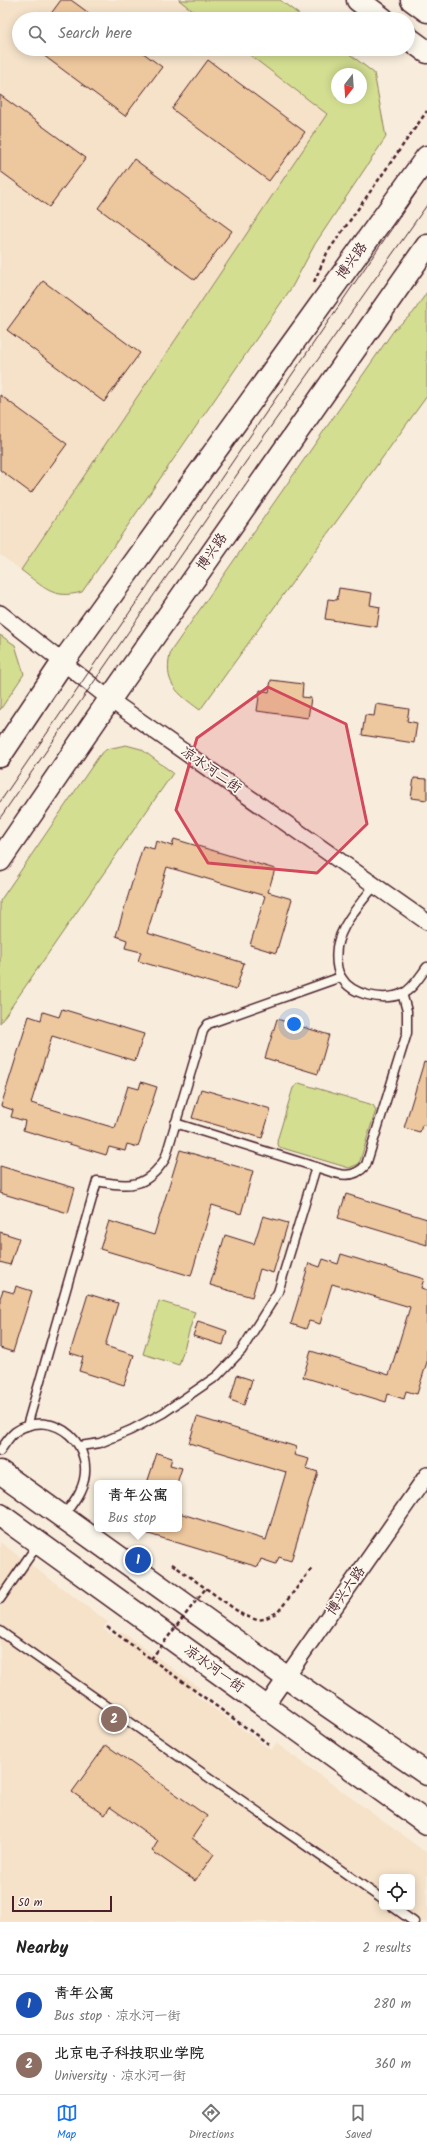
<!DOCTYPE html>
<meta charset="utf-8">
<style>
body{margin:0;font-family:Kalam,"LXGW WenKai TC",sans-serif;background:#f2f2f2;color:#222}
.controls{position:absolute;right:12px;bottom:12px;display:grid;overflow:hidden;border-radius:6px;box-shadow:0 2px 10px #0003}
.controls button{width:36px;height:36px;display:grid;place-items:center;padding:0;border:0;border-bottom:1px solid #e0e0e0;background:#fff;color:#222;font:20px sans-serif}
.compass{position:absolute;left:331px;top:68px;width:36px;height:36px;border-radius:50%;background:#fff;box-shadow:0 2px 10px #0003;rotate:197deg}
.scale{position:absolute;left:12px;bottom:10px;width:100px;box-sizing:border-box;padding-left:4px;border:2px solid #4a1f2b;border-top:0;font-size:11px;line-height:14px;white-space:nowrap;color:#4a1f2b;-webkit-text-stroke:3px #fbf7ec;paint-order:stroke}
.you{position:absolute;left:294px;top:1024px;width:14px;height:14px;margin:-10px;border:3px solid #fff;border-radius:50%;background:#1a73e8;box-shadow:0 0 0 6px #1a73e833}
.badge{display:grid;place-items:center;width:26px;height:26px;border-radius:50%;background:#1a73e8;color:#fff;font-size:13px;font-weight:700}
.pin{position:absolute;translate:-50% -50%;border:2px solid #fff;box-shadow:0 1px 4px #0006}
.popup{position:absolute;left:94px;top:1480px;width:88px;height:52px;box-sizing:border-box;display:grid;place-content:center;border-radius:6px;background:#fff;filter:drop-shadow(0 1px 3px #0005);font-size:13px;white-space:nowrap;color:#767676}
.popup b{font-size:15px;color:#222}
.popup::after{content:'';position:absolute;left:50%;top:100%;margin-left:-8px;border:8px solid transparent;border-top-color:#fff}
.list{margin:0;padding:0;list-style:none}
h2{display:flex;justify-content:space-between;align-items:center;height:52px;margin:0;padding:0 16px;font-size:17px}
h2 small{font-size:13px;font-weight:400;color:#767676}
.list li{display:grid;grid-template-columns:26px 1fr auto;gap:12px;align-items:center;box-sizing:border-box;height:60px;padding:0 16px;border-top:1px solid #e0e0e0}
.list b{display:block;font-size:15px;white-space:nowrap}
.list p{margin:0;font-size:13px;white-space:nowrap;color:#767676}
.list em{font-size:13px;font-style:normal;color:#767676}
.icon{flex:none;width:22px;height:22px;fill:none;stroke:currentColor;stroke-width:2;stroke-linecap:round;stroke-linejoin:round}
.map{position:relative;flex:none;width:427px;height:1922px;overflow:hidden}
.search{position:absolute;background:#fff;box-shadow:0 2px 10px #0003;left:12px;right:12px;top:12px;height:44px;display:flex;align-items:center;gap:10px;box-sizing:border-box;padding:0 14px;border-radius:22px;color:#767676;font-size:15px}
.sheet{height:172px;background:#fff}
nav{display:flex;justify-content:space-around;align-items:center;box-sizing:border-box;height:56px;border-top:1px solid #e0e0e0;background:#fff;font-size:11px;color:#767676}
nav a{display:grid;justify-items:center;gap:2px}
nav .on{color:#1a73e8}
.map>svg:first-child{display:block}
</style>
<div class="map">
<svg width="427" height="1922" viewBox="0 0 427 1922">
<rect width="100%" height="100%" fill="#f8eddc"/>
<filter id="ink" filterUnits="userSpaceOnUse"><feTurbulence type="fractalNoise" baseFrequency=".025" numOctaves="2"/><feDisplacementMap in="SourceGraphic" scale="8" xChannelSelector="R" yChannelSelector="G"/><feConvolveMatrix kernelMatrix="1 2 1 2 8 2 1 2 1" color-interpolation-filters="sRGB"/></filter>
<g filter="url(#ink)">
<g fill="#f5e2c9" fill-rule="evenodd">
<path d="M0,0H179L203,19H19V49H242L327,114L21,570L0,555Z"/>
<path d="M0,1542L108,1622L103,1629L116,1637L121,1631L200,1688L195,1695L271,1750L276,1743L427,1853V1922H0ZM382,1877H412V1907H382Z"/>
</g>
<g fill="#d3de91" stroke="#8e7e5e" fill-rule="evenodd">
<path d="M179,0H280L305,19H203Z"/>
<path d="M242,49H343L374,73L386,137L315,244L292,287L82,592C52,600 44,587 21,570L327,114ZM337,74H361V98H337Z"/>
<path d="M427,292V396L200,710C177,693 162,683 171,651L394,330L413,313Z"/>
<path d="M0,635L15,645L24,674L0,710Z"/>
<path d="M126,745L141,749L173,773L0,1023V901L99,756L107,749Z"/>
<path d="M299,1083L373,1105L376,1110L359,1164L349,1168L279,1147L277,1141L293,1088Z"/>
<path d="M159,1301L195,1312L179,1365L143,1354Z"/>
</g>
<g fill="#edc79d" stroke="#4a1f2b">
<path d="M61,0H71L97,19H47Z"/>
<path d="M35,49H138L162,67L125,116Z"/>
<path d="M208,60L305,132L269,181L172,109Z"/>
<path d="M0,95L86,158L49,207L0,171Z"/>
<path d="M134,159L232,231L195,280L98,208Z"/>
<path d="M43,281L140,353L104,402L7,330Z"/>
<path d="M0,395L67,444L31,493L0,470Z"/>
<path d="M339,588L372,593L370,605L380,607L377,627L325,619L328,599L337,600Z"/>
<path d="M271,680L303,684L302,697L311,698L308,718L257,711L260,690L269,692Z"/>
<path d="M376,704L409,709L407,721L417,723L414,743L362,735L365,715L374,716Z"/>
<path d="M414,778L427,779V800L411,798Z"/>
<path d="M174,839L275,869L268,892L292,899L276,953L250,945L265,896L167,867L147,933L244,963L236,990L138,961L141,952L125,948L127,940L116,936L143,846L154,849L156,841L172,846Z"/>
<path d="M62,1009L144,1034L135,1061L52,1036L31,1103L115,1128L128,1086L139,1089L141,1082L157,1087L138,1147L127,1144L125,1151L109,1147L106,1155L23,1130L25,1121L11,1117L13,1110L1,1106L29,1016L41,1020L43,1012L59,1017Z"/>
<path d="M277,1019L329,1035L318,1074L265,1058Z"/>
<path d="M424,1062L427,1063V1126L422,1125L420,1132L404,1128Z"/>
<path d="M201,1089L271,1109L262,1138L192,1118Z"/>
<path d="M180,1150L253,1171L241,1214L212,1205L191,1276L100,1249L109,1221L154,1235Z"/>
<path d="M0,1166L75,1188L68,1213L0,1193Z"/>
<path d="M346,1194L427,1219V1245L338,1218Z"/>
<path d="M263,1216L288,1223L273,1273L260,1269L252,1297L210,1285L225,1235L254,1244Z"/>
<path d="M0,1232L19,1238L10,1265L0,1262Z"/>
<path d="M341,1254L424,1279L421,1288L427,1290V1362L417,1394L406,1391L404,1399L388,1394L386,1402L303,1377L311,1351L389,1375L410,1307L332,1284L320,1324L309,1321L306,1329L291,1324L309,1263L320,1267L323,1259L338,1264Z"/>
<path d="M16,1286L32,1291L13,1352L0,1348V1298L3,1290L14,1293Z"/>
<path d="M88,1294L118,1303L105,1346L134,1355L124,1385L79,1371L83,1357L70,1353Z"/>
<path d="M198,1321L227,1331L223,1345L193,1336Z"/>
<path d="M237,1375L252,1380L244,1405L230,1400Z"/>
<path d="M197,1417L297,1447L294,1455L309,1459L306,1468L318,1472L291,1561L279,1557L276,1564L261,1559L258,1567L142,1532L143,1529H179V1513L266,1540L286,1472L189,1443Z"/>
<path d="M157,1453L172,1458L170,1465L182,1468L177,1483H147Z"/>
<path d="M106,1745L207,1816L192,1838L214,1854L195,1881L152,1851L158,1841L110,1807L105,1815L72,1792Z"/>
</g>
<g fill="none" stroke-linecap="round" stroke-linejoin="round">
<g stroke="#4a1f2b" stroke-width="11">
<g id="lane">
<path d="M375,885C361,903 341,924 337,947C336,956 336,969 341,977C352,996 383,1001 402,994C413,989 420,976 427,967"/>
<path d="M175,1123L316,1167"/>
<path d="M27,1426L97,1181C128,1187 146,1189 165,1159L203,1031L208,1024L341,977"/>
<path d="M80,1446L100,1443L131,1430L163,1413L217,1376L241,1351L278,1292L316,1167C335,1173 351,1182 366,1165L407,1033V1011L402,993"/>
<path d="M0,1451C4,1445 9,1437 15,1432C53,1405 101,1447 80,1491C76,1500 68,1509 63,1517"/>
<path d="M0,1599L38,1544"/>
<path d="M0,1631L382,1899"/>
<path d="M393,1907L414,1922"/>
</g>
</g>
<g stroke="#4a1f2b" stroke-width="18">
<g id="street">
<path d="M0,613L116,704L427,922"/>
<path d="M266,1706L427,1475"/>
</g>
</g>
<g stroke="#4a1f2b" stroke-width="25">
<g id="secondary">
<path d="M0,1472L286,1677L427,1774"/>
<path d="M0,1515L427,1823"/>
</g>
</g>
<g stroke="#4a1f2b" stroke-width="25">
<g id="primary">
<path d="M358,0L383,19"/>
<path d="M412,0L427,11"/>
<path d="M408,38L427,52"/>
<path d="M0,756L63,662L427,157"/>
<path d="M0,860L110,699L427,246"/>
</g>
</g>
<g stroke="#4a1f2b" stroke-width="2.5" stroke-dasharray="4 3" stroke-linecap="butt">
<path d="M314,282L327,253L427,111"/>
<path d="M172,1564L243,1615L257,1620L264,1619L278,1612L313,1567"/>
<path d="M107,1627L270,1745"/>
</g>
<use href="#lane" stroke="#fbf7ec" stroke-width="8"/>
<use href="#street" stroke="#fbf7ec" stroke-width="15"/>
<use href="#secondary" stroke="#fbf7ec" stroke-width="22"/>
<use href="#primary" stroke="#fbf7ec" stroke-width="22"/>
<g stroke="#4a1f2b" stroke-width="1">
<path d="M0,802L427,177"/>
<path d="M0,818L245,463L427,205"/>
</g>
<path stroke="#4a1f2b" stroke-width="2.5" stroke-dasharray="4 3" stroke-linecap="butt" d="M151,1659L206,1588"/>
</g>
</g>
<path fill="#d1495b" fill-opacity="0.2" stroke="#d1495b" stroke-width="3" stroke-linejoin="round" d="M268,687L346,724L367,824L317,873L208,863L176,810L197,738Z"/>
<g text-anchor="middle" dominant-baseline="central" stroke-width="3.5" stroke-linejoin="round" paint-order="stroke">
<g font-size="14" fill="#4a1f2b" stroke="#fbf7ec">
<text transform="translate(352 261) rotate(-54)">博兴路</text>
<text transform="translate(212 552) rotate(-55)">博兴路</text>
<text transform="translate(211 770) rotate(35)">凉水河二街</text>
<text transform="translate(346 1591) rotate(-55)">博兴六路</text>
<text transform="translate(214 1669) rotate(36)">凉水河一街</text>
</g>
</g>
</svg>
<div class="controls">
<button><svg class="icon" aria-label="locate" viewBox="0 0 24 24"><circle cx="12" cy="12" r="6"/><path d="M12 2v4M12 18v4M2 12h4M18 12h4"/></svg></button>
</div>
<svg class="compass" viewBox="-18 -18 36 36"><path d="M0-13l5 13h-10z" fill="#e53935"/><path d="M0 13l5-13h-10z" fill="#767676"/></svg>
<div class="scale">50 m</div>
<div class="you"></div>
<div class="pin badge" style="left:138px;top:1560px;background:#1a4fb4">1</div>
<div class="popup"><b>青年公寓</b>Bus stop</div>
<div class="pin badge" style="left:114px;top:1719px;background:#8d6e63">2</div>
<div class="search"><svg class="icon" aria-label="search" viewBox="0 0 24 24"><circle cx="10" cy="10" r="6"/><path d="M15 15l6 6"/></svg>Search here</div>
</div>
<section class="sheet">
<h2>Nearby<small>2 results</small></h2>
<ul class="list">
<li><span class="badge" style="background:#1a4fb4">1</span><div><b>青年公寓</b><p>Bus stop · 凉水河一街</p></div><em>280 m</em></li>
<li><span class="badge" style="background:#8d6e63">2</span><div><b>北京电子科技职业学院</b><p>University · 凉水河一街</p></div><em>360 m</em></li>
</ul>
</section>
<nav>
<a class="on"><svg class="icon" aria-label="map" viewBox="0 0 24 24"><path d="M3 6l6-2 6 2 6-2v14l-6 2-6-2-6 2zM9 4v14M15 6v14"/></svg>Map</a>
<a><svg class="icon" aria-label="directions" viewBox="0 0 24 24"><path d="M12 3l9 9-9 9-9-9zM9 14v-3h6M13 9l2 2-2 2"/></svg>Directions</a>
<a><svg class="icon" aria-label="saved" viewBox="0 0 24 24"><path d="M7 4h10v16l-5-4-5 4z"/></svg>Saved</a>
</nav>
